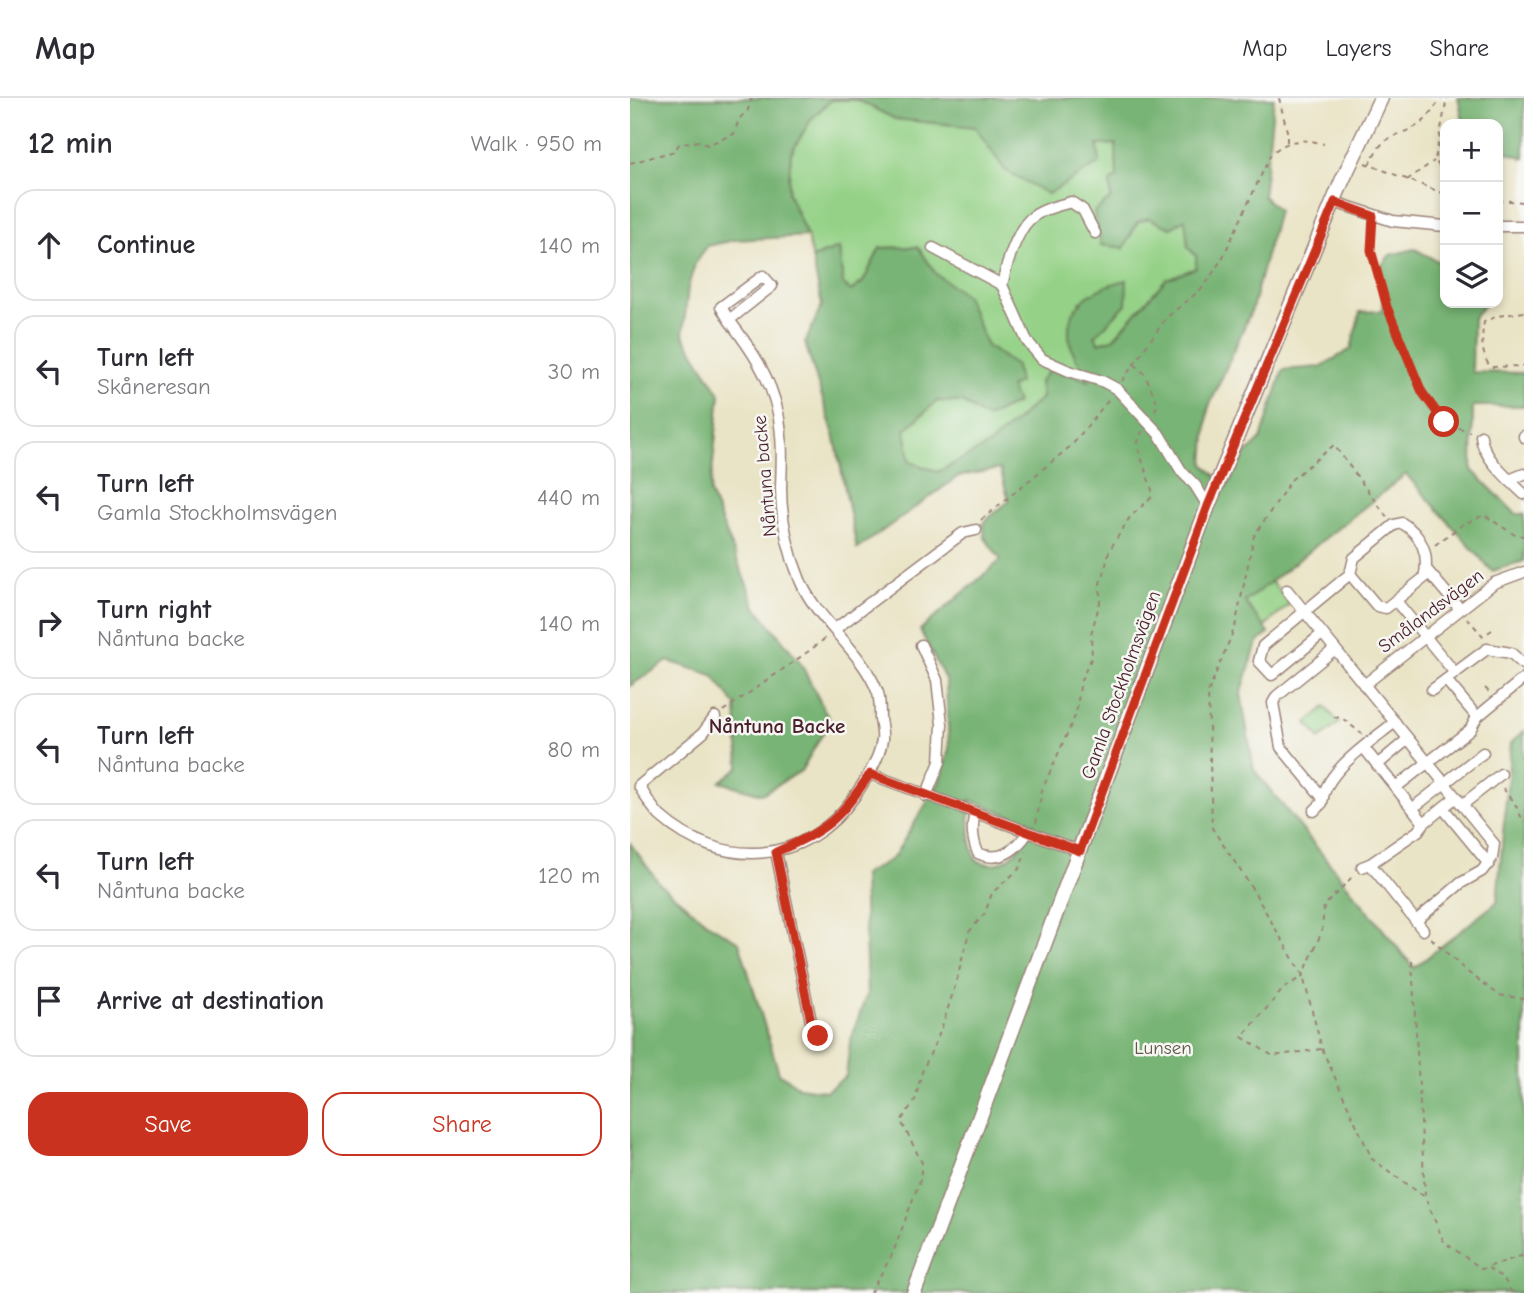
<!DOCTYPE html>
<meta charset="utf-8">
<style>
body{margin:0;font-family:"Comic Neue",sans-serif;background:#f7f7f7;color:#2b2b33}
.controls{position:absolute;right:21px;top:21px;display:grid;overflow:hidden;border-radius:14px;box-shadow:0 4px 10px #0003}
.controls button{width:63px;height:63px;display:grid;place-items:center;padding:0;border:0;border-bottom:2px solid #e1e1e2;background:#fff;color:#2b2b33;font:35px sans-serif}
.stop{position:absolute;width:21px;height:21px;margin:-16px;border:5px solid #c8321e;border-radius:50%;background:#fff}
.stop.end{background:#c8321e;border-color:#fff;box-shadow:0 2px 7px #0008}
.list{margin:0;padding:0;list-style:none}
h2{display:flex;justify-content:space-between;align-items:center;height:91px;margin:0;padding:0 28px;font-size:30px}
h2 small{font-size:23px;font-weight:400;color:#7c7c81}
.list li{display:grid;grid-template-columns:46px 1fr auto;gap:21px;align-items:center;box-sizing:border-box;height:112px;margin:0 14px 14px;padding:0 14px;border:2px solid #e1e1e2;border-radius:21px}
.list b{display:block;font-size:26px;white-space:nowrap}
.list p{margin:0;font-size:23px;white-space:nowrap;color:#7c7c81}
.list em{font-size:23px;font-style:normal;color:#7c7c81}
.actions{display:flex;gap:14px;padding:21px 28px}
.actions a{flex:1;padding:16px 0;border:2px solid #c8321e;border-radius:21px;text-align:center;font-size:24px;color:#c8321e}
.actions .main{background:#c8321e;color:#fff}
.icon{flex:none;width:38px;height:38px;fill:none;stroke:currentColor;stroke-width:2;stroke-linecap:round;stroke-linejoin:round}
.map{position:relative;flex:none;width:894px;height:1195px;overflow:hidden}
header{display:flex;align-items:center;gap:42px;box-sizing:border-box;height:98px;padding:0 35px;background:#fff;border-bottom:2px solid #e1e1e2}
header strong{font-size:33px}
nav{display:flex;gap:38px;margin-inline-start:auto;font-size:24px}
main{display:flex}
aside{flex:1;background:#fff}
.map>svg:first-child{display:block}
</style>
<header>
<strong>Map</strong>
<nav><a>Map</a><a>Layers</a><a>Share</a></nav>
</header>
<main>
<aside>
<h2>12 min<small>Walk · 950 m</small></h2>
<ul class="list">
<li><svg class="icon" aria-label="ahead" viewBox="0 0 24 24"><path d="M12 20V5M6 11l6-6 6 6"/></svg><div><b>Continue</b></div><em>140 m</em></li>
<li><svg class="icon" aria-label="left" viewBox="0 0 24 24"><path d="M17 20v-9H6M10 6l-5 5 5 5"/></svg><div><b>Turn left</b><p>Skåneresan</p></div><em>30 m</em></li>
<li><svg class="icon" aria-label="left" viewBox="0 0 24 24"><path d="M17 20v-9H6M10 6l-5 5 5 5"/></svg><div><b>Turn left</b><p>Gamla Stockholmsvägen</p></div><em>440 m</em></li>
<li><svg class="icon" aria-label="right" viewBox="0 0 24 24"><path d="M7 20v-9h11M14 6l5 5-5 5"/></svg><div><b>Turn right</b><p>Nåntuna backe</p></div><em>140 m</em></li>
<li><svg class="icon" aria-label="left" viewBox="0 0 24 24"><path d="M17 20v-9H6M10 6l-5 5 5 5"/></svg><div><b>Turn left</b><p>Nåntuna backe</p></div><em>80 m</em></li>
<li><svg class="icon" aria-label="left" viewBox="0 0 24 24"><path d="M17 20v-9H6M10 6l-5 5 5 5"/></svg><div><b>Turn left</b><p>Nåntuna backe</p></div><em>120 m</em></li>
<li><svg class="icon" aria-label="arrive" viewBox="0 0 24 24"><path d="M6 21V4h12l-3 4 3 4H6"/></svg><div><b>Arrive at destination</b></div></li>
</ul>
<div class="actions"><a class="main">Save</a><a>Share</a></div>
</aside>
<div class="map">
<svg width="894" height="1195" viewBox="0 0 894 1195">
<rect width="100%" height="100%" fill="#f6f6f2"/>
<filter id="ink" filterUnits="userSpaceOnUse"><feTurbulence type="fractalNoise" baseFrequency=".0143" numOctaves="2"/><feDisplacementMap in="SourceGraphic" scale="14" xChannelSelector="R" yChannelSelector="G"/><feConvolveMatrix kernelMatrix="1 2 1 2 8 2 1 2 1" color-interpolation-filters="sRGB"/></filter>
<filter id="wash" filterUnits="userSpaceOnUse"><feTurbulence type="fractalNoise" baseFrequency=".00686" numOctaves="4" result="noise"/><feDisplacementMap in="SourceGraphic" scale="28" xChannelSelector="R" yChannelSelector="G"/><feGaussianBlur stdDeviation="1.57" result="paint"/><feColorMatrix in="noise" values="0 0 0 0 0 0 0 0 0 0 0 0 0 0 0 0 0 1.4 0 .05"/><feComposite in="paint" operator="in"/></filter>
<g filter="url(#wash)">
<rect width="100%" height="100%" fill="#eae4c6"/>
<g fill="#95d287" stroke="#707859" stroke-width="2">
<path d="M201,2H228L265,21L346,29L375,72L468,47L486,46L487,79L480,84L481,100L494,150L508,124L518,120L541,130L556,121L558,149L566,158V171L536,181L483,241L469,245L465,238L495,206L450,204L459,283H410L412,299L359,347L308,374L280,364L275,332L307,303L332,304L356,320L387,305L380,289L386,268L357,248L336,198L306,177L288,149L250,150L233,184L220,193L213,186L209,150L182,160L177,138L158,95L161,55L182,20Z"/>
<path d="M641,483L660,506L634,529L614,504Z"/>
<path d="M695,609L709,625L690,641L677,625Z"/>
</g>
<g fill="#78b474" stroke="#616a50" stroke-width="2" fill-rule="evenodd">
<path d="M0,0H644L633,98L648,112L622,211L578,311L574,366L597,389L613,359L631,341L653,272L690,269L721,251L730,214L753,213L751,168L760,157L785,151L815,167V205H856L843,220L842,274L894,275V308H843L842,372L886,416H894V463L862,473L776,376L615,504L639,535L627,545L611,596L624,672L784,870L867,804L881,645L894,633V1195H0V745L30,786L80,827L109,844L149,975L169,989L196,993L216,978L220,944L237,895L233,777L263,760L309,685L319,651L316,583L290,532L371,462L355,440L353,425L379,403L370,371L329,378L227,451L205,340L175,245L192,207L182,160L209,150L213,186L221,193L233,184L250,150L288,149L306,176L336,198L357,248L386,268L389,285L380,289L387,305L356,320L332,304L307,303L275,332L280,364L308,374L359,347L412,300L410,283L421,270L459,283C453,272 444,260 441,248C430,208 464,189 497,182L496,206L465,238L469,245L483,241L536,181L566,170V158L558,149L555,121L541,130L518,120L507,124L494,150L471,147L464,114L481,100L480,84L487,79L486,46L468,47L470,65L418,96L375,72L345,29L265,21L228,2H201L182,20L161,55L158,95L177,138L105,142L77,148L65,166L58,189L53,237L90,296L80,395L126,509L170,564L200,623L171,673L132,696L90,684L109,669L106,608L83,577L38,563L0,588ZM340,702L404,726C392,748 375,777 346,762C338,743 339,723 340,702Z"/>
<path d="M828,0H894V60L868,51V26H834Z"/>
</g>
</g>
<g filter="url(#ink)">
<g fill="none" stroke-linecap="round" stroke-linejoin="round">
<g stroke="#9a8278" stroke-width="13">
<g id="minor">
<path d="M704,104L763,123L815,128"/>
<path d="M868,128H894"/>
<path d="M303,150L372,187L397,243L412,261L439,273L472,283L487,291L529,336L552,374L565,387L578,408"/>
<path d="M372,187C376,168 386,134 400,121C411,111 428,108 441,104L453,112L465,135"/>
<path d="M851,338C852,359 879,382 894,396"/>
<path d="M894,338V339"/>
<path d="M879,382L894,376"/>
<path d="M796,471L830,511"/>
<path d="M657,492L864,746L862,760L852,773L831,785L786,823"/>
<path d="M766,503L825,575"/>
<path d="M205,531L318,446L333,435L346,432"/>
<path d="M692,536L642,577L629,563L633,548L720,476L747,508L756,510L794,480C800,457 792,437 772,425L764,427L724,460L720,476"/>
<path d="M291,547L307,582L312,626L310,664L296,698"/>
<path d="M816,582L847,619L894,580"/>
<path d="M734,587L864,485L894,474"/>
<path d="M802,592L857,551L881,555L894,567"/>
<path d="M85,619L73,635L9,688C15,698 22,710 30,718C91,772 176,768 224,699C235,683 249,663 252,642C253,636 251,628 250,621C250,613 250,603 248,595C232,552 186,522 170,482C158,453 151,420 151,389C152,363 153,340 148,315C140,278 121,251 99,222L142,188L133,178L91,209L99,222"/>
<path d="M734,650L794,725"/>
<path d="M747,667L778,641"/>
<path d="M240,676L450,753"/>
<path d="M766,689L840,632L847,619"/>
<path d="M693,700L651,649L643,605L647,598L705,551"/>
<path d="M788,706L853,655"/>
<path d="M832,707L871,676"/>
<path d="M813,710L859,766"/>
<path d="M684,713L692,705C694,673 742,643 765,624"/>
<path d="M345,715C341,729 342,741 348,755C368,765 386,753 398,734"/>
<path d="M146,754L183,933L188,938"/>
<path d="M740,766L793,832"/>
<path d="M732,769L740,766L788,733L794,725L826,699"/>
</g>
</g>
<g stroke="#9a8278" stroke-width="17">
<path id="major" d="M284,1195L578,408L712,83L751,0"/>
</g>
<g stroke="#9a8278" stroke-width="2" stroke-dasharray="5 5" stroke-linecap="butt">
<path d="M649,0L657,33V44"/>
<path d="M0,65L45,53L49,46L69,43L77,47L104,36L109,21L118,12L121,1L124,0"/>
<path d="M735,65L815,96"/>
<path d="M739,67C754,34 763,42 790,26C798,21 805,8 812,0"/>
<path d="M815,77L805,62L817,0"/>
<path d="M777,82L804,63"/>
<path d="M868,102L894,104"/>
<path d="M741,126V152L757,209L792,294L814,324L840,334"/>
<path d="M894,214L868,218L854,224C851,241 851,255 860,269L894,268"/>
<path d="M504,266L514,275L528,306L524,314"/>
<path d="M492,283L536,220L574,189L593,159L641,56C658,41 673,40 694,46"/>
<path d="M757,419L704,347L662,381L624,438L605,529L578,594L582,730L620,787L673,878L692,951L742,1061L795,1099L814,1144L852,1171L894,1157"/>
<path d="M351,422L442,347L481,299"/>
<path d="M805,447L832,427L854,417L885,437L894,438"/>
<path d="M805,517L814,509"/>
<path d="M837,520L853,538L862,532"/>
<path d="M855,590L859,594"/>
<path d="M93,613L179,553L197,539"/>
<path d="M704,619L712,620L732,636"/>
<path d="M873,690L886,708L894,725"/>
<path d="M406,725L412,692L446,616L451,582L462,559L461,536L470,504V485L474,476L479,453L500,419L521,400L522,392L507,347L512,333"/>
<path d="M801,840L836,873L869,897L894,901"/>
<path d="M782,863L795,1097"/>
<path d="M691,951L643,958L612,939L654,890L673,878L692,833L694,808L724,777"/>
<path d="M858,1170L874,1181L882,1195"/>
<path d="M240,1195L263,1155L290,1082L292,1065L271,1023L285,1002L292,974L311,932L326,885L339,834L355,815L362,795L389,771L396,754"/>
</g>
<use href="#minor" stroke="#fff" stroke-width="10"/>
<use href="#major" stroke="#fff" stroke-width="14"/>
</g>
</g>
<g fill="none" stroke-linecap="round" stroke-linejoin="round" filter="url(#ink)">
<path stroke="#c8321e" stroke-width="9" d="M188,938L183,933L146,754C198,731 208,723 240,676L450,753L578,408L705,104L743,118L741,152L757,209L792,294L814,324"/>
</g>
<g text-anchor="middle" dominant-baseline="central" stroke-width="5" stroke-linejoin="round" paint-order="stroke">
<g font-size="19" fill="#4a1f2b" stroke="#f6f6f2">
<text transform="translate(135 378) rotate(-95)">Nåntuna backe</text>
<text transform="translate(801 513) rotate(-37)">Smålandsvägen</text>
<text transform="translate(491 587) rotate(-70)">Gamla Stockholmsvägen</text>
</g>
<g font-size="19" fill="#605547" stroke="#f6f6f2">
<text x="533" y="950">Lunsen</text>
</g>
<g font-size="21" font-weight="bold" fill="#4a1f2b" stroke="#f6f6f2">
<text x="147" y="628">Nåntuna Backe</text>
</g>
</g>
</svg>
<div class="controls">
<button>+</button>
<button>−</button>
<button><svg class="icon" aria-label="layers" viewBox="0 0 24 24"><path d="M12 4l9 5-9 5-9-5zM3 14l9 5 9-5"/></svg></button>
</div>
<div class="stop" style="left:814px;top:324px"></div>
<div class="stop end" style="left:188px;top:938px"></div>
</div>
</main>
